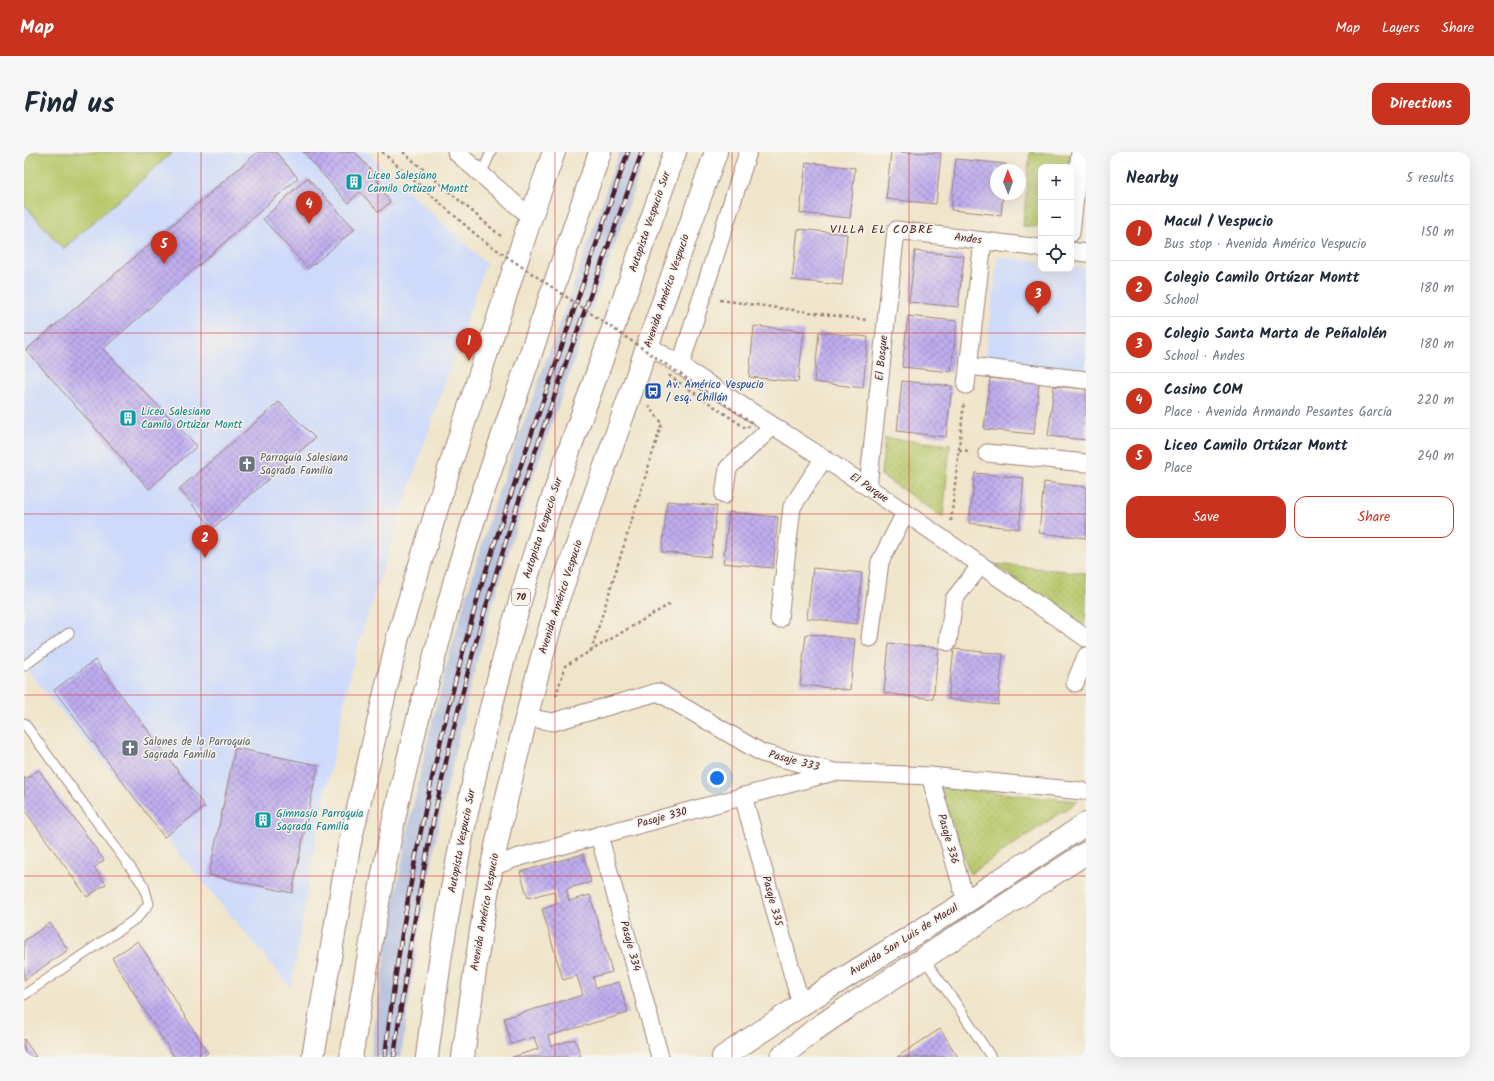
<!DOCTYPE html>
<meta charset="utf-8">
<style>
body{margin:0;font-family:Kalam,sans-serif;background:#f6f6f7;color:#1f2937}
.controls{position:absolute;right:12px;top:12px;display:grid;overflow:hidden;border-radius:8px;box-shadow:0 4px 16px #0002}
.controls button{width:36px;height:36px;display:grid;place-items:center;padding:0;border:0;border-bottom:1px solid #e0e1e3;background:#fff;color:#1f2937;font:20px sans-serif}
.compass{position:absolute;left:966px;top:12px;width:36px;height:36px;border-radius:50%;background:#fff;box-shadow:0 4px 16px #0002;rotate:359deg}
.you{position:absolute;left:693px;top:626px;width:14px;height:14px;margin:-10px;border:3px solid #fff;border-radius:50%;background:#1a73e8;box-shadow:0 0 0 6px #1a73e833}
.badge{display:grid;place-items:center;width:26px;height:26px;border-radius:50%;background:#c8321e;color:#fff;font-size:13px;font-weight:700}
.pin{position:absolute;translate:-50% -33px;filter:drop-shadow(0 1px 2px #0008)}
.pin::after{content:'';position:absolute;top:21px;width:14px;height:12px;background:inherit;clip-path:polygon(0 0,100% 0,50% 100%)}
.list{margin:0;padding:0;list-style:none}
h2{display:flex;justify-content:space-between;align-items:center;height:52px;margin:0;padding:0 16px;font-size:17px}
h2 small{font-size:13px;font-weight:400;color:#747a83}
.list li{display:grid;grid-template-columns:26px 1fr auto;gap:12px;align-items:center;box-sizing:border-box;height:56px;padding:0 16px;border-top:1px solid #e0e1e3}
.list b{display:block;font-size:15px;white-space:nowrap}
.list p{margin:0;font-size:13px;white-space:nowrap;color:#747a83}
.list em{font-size:13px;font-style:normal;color:#747a83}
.actions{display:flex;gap:8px;padding:12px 16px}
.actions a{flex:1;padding:9px 0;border:1px solid #c8321e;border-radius:12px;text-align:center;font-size:14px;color:#c8321e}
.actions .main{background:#c8321e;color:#fff}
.icon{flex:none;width:22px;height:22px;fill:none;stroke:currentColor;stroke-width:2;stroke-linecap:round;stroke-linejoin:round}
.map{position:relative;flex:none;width:1062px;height:905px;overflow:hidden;border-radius:12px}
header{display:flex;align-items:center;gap:24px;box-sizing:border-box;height:56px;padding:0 20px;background:#c8321e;color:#fff}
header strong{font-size:19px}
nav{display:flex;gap:22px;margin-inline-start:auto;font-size:14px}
.intro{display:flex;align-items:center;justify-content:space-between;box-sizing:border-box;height:96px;padding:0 24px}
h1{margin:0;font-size:28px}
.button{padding:10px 18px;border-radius:12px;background:#c8321e;color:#fff;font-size:14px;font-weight:700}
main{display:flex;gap:24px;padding:0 24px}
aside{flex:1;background:#fff;border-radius:12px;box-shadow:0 4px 16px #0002}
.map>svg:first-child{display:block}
</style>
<header>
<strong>Map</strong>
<nav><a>Map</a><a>Layers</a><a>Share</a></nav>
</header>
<div class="intro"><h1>Find us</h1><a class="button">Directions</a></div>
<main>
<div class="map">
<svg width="1062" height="905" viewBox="0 0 1062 905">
<defs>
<pattern id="grass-dots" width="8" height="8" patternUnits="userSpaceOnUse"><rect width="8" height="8" fill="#b7c86b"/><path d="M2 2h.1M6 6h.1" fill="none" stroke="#9fab5d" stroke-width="1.8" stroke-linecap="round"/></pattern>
<pattern id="building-cross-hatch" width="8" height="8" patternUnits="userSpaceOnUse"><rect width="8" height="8" fill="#beadef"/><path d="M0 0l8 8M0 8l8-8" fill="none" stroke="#9c8cc2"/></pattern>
</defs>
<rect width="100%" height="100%" fill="#f7f3e8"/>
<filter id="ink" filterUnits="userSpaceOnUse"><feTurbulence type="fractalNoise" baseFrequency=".025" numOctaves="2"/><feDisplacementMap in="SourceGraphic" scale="8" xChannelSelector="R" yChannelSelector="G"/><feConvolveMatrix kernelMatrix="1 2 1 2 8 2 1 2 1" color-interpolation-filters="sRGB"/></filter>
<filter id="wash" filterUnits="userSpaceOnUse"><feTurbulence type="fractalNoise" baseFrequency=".012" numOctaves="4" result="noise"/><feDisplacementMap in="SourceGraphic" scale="16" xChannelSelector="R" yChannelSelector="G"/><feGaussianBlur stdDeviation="0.9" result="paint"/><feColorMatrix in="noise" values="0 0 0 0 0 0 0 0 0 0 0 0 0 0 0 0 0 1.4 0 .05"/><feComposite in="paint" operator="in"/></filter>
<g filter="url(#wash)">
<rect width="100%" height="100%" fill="#efe5ca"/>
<g fill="#cedafa">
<path d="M0,0H344L349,7L462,111L394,310L331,502L294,675L267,836L0,515Z"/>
<path d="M974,105L1017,110V117H1047V114L1062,116V221L961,208Z"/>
</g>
<path fill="#b9c4de" d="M595,0H623L496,363L470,447L447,532L416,666L395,781L377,905H347L353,856L366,771L382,687L402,595L425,504L467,361L555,117Z"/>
<g fill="url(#grass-dots)" stroke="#80744b">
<path d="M1006,0L1048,3L1047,15H1017V75L999,74Z"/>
<path d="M861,286L926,293L919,365L857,323Z"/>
<path d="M970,412L1062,421V454L1060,476Z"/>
<path d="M916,635L1054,649L946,722Z"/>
</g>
<path fill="#b7c86b" stroke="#80744b" d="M0,0H149L39,97L0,52Z"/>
<g id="blocks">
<g fill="url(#building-cross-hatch)">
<path d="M234,0H252L274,26L79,197L173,294L125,337L2,198Z"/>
<path d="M279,0H331L353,25L356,35L366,50L355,60L336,40L324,51Z"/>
<path d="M867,0L917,1L912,52L862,47Z"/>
<path d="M932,7L982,12L981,18H972V42H979L977,63L927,58Z"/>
<path d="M782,10L831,16L826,66L776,61Z"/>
<path d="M283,26L331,77L284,117L239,67Z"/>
<path d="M774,77L823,82L818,133L768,128Z"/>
<path d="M891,99L940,104L934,155L885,150Z"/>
<path d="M884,164L933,169L927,220L878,215Z"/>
<path d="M730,174L780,179L774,230L725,225Z"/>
<path d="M795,180L844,185L839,236L790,230Z"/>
<path d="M966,226L1015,231L1010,282L960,277Z"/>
<path d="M878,229L928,234L922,285L873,279Z"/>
<path d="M1030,234L1062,237V288L1024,284Z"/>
<path d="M255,250L291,286L189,376L155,337Z"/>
<path d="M951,321L1000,326L995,377L945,371Z"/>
<path d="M1020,330L1062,335V386L1015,381Z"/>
<path d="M643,349L693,354L687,405L638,400Z"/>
<path d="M705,360L754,365L749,416L699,411Z"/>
<path d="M789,416L838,421L833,472L783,466Z"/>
<path d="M782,482L831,487L826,538L776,533Z"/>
<path d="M865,491L915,496L909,547L860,541Z"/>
<path d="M930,497L979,502L974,553L924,547Z"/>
<path d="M71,508L181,655L140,685L30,538Z"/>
<path d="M211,596L294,613L268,741L185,723Z"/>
<path d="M15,618L80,708L70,716L82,732L63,745L0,657V625L1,627Z"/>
<path d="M559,702L567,730L542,737L545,749L566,743L588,820L569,825L572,836L595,830L604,861L524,884L527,894L551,887L557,905H488L514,897L510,885L487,892L480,866L559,843L553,824L539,828L518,757L533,752L530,739L504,746L496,720Z"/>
<path d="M26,771L44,798L0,828V789Z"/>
<path d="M114,789L184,901L177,905H150L88,806Z"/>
<path d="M916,877L934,905H873Z"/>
<path d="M0,887L12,905H0Z"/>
</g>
</g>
</g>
<g filter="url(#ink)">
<use href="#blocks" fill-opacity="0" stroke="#9c827a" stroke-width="1"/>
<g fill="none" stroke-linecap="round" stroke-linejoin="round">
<g stroke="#9c827a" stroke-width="11">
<g id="lane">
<path d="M457,23L467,0"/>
<path d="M0,514L45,481"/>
<path d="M0,571L120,734L125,752L113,766L0,843"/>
<path d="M900,807L931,850L967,905"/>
</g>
</g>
<g stroke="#9c827a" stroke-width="19">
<g id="street">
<path d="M432,0L490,51L507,65"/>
<path d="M1047,81L1056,0"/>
<path d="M1047,99L1062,101"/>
<path d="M624,193L844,335L1062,486"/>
<path d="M656,214L724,0"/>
<path d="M945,214L1062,228"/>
<path d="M942,233L959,89"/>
<path d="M963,301L1062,311"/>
<path d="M844,335L872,78L1017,96"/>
<path d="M700,343L704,316L749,274"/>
<path d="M755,467L768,355L800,306"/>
<path d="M846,486L856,410L881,361"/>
<path d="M924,490L930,447L957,413"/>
<path d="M1051,531L1062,504"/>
<path d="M502,565L529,570L634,540L738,601L810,620L906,624L1058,639"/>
<path d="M906,624L942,750"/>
<path d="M719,644L777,853"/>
<path d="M575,683L636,905"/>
<path d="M468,715L492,706L809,620"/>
</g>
</g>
<g stroke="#9c827a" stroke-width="24">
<g id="secondary">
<path d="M699,905L777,853L942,750L1062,672"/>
<path d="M757,905L789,879L821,857L1062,701"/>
</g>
</g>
<g stroke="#9c827a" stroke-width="24">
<g id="primary">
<path d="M289,905L325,695L374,485L424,320L507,65L530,0"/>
<path d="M439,905C448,841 456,777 468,714C486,625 509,537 533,450L692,0"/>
</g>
</g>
<g stroke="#9c827a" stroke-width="24">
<g id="highway">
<path d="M327,905L359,722L373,653L393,570L432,424L454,355L576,0"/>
<path d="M403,905C422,744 455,584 502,429C521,365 543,303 566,241C595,161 623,80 651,0"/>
</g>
</g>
<g stroke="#9c827a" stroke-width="2.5" stroke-dasharray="3 3" stroke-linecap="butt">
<path d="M358,0L457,87"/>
<path d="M379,0L479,86"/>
<path d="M696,148L843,168"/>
<path d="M935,298L945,299"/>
<path d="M927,369L940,250"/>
<path d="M567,499L638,271L625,254"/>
<path d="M532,544L541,514L646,452"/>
</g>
<use href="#lane" stroke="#fff" stroke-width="9"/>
<use href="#street" stroke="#fff" stroke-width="17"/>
<use href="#secondary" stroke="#fff" stroke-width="22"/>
<use href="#primary" stroke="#fff" stroke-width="22"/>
<use href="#highway" stroke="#fff" stroke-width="22"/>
<g stroke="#4a1f2b" stroke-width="4.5">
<g id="rail">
<path d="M361,905C379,747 412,591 456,438C478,366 503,295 528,223C553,149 578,74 604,0"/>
<path d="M370,905C389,761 416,618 455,479C501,317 561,159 618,0"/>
</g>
</g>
<use href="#rail" stroke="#f7f3e8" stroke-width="3" stroke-dasharray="9" stroke-linecap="butt"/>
<path stroke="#9c827a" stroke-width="2.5" stroke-dasharray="3 3" stroke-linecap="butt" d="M457,87L727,270L723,277L643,222"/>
</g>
</g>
<path fill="none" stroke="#d62828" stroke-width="1" stroke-opacity="0.55" d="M177,0V905M354,0V905M531,0V905M708,0V905M885,0V905M0,181H1062M0,362H1062M0,543H1062M0,724H1062"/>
<defs>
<g id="building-square" transform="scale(0.9)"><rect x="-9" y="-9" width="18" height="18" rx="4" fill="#0f9aa8" stroke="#f7f3e8"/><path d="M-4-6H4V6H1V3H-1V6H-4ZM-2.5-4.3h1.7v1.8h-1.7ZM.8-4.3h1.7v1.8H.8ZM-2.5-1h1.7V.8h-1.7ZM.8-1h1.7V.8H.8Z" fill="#fff"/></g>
<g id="bus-square" transform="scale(0.9)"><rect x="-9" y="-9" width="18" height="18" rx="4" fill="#1a4fb4" stroke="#f7f3e8"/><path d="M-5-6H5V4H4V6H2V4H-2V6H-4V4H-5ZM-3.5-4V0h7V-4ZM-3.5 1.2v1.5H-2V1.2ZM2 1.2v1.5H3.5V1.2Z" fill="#fff"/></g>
<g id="church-square" transform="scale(0.9)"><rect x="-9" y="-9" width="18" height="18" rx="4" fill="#6b7280" stroke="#f7f3e8"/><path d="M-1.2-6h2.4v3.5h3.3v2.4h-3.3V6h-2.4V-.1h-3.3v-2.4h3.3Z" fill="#fff"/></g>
</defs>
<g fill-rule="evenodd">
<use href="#building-square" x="330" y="30"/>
<use href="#bus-square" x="629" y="239"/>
<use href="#building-square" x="104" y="266"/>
<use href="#church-square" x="223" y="312"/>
<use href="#church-square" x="106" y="596"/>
<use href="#building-square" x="239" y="668"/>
</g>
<g text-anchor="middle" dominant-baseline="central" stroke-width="3" stroke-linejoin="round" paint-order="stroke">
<rect fill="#f7f3e8" stroke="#7e5f64" stroke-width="1" x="488" y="437" width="18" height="16" rx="3"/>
<g font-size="10" font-weight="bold" fill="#4a1f2b">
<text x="497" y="445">70</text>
</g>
<g font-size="11" fill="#0d838f" stroke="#f7f3e8" text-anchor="start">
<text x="343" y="24">Liceo Salesiano<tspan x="343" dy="13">Camilo Ortuzar Montt</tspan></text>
<text x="117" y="260">Liceo Salesiano<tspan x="117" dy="13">Camilo Ortúzar Montt</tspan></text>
<text x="252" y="662">Gimnasio Parroquia<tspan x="252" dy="13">Sagrada Familia</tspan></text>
</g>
<g font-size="11" fill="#4a1f2b" stroke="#f7f3e8">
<text transform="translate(626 70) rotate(-71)">Autopista Vespucio Sur</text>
<text transform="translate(944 87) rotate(7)">Andes</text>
<text transform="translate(643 139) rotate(-71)">Avenida Américo Vespucio</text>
<text transform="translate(858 206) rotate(-84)">El Bosque</text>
<text transform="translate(845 336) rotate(34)">El Parque</text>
<text transform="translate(519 376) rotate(-72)">Autopista Vespucio Sur</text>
<text transform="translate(537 445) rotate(-72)">Avenida Américo Vespucio</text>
<text transform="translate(770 609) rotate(15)">Pasaje 333</text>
<text transform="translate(638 666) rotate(-15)">Pasaje 330</text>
<text transform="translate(924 687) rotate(74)">Pasaje 336</text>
<text transform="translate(438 689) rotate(-79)">Autopista Vespucio Sur</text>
<text transform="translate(748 749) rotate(75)">Pasaje 335</text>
<text transform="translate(461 760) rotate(-80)">Avenida Américo Vespucio</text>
<text transform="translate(880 788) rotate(-32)">Avenida San Luis de Macul</text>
<text transform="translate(606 794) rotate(75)">Pasaje 334</text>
</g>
<g font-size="11" fill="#164399" stroke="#f7f3e8" text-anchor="start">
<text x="642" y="233">Av. Américo Vespucio<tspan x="642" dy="13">/ esq. Chillán</tspan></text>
</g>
<g font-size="11" fill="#5b616d" stroke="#f7f3e8" text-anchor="start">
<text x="236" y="306">Parroquia Salesiana<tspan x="236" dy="13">Sagrada Familia</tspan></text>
<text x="119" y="590">Salones de la Parroquia<tspan x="119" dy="13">Sagrada Familia</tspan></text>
</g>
<g font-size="12" letter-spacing="1" fill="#4a1f2b" stroke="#f7f3e8">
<text x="858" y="77">VILLA EL COBRE</text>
</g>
</g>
</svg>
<div class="controls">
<button>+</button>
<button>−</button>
<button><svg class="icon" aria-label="locate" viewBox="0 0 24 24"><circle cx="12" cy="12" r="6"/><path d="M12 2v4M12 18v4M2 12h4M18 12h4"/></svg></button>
</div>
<svg class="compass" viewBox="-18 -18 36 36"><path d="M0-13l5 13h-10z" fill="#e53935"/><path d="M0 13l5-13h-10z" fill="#747a83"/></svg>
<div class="you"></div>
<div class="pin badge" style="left:445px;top:209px">1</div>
<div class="pin badge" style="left:181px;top:406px">2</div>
<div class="pin badge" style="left:1014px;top:162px">3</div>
<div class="pin badge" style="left:285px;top:72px">4</div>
<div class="pin badge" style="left:140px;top:112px">5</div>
</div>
<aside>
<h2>Nearby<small>5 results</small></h2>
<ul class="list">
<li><span class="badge">1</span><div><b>Macul / Vespucio</b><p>Bus stop · Avenida Américo Vespucio</p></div><em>150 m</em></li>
<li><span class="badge">2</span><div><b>Colegio Camilo Ortúzar Montt</b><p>School</p></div><em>180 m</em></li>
<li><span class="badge">3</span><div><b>Colegio Santa Marta de Peñalolén</b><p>School · Andes</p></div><em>180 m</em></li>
<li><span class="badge">4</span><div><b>Casino COM</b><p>Place · Avenida Armando Pesantes García</p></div><em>220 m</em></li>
<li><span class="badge">5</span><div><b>Liceo Camilo Ortúzar Montt</b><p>Place</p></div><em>240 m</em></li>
</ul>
<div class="actions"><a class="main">Save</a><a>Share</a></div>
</aside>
</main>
